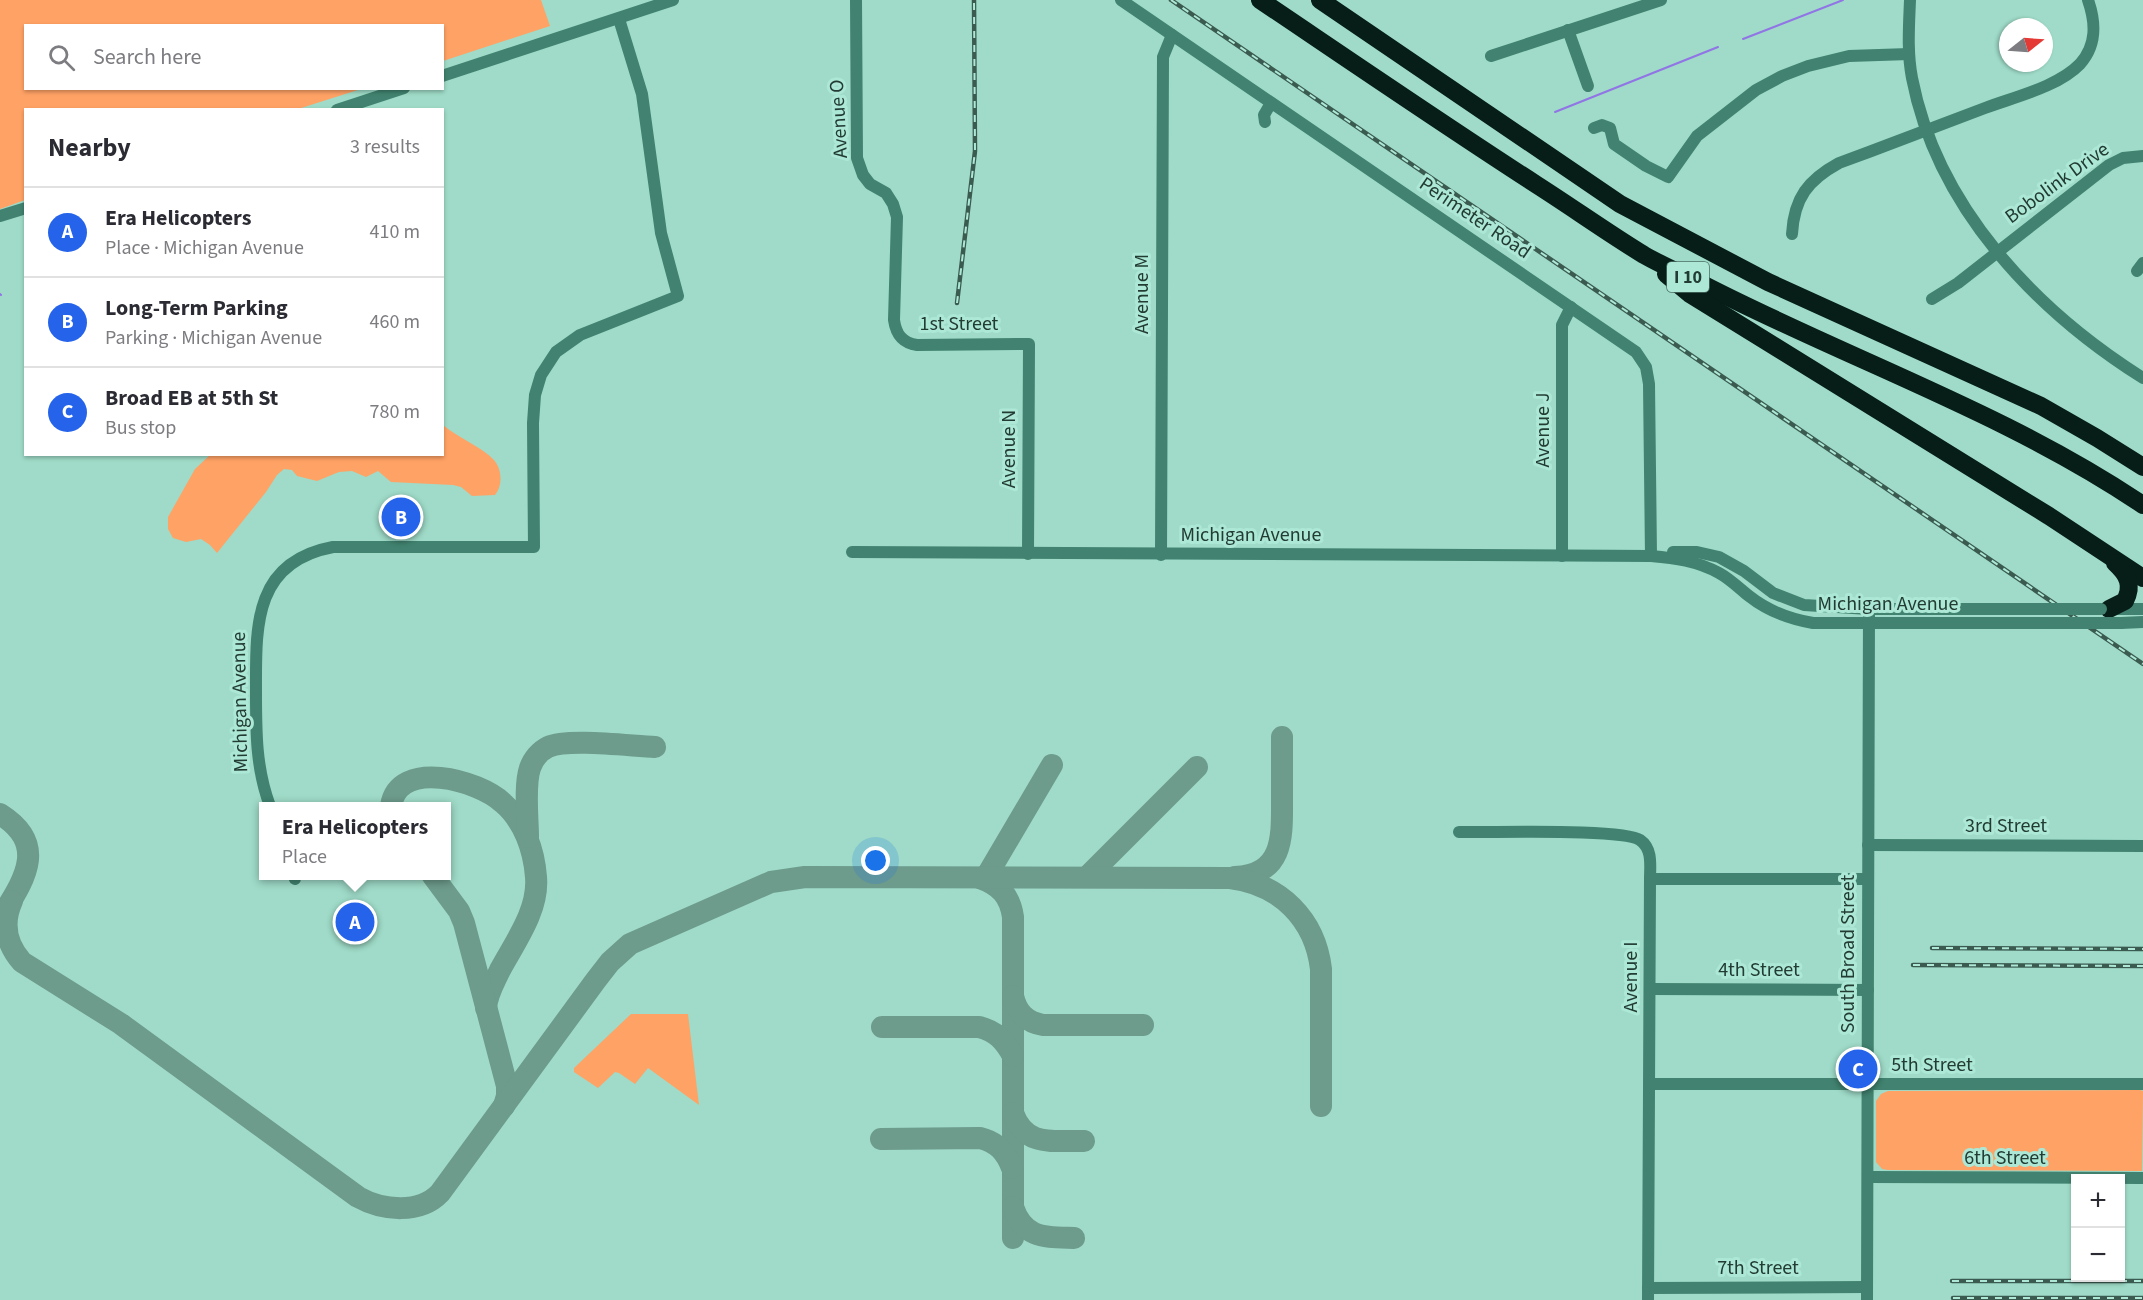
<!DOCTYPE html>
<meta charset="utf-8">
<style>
body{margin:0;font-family:"Source Sans 3",sans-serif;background:#f2f2f3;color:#2b2b33}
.controls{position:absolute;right:18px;bottom:18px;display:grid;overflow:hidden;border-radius:0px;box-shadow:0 2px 4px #0004}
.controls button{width:54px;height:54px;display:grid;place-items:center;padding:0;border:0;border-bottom:2px solid #e1e1e2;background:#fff;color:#2b2b33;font:30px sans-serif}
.compass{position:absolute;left:1999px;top:18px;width:54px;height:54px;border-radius:50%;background:#fff;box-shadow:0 2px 4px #0004;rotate:73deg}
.you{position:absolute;left:876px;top:861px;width:21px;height:21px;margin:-15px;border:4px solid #fff;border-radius:50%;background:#1a73e8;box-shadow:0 0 0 9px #1a73e833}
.badge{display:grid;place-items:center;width:39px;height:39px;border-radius:50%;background:#2563eb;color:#fff;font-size:20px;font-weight:700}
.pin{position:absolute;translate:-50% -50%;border:3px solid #fff;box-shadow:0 2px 6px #0006}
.popup{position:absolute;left:259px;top:802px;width:192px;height:78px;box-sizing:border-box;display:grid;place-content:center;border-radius:0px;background:#fff;filter:drop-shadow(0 2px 4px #0005);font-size:20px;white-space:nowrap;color:#7c7c81}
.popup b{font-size:22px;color:#2b2b33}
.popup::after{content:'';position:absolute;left:50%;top:100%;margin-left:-12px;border:12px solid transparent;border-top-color:#fff}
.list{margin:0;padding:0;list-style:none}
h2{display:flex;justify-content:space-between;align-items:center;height:78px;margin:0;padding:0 24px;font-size:26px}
h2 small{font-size:20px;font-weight:400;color:#7c7c81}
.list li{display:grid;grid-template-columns:39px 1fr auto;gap:18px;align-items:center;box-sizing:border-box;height:90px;padding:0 24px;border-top:2px solid #e1e1e2}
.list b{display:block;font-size:22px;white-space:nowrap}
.list p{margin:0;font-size:20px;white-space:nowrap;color:#7c7c81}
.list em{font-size:20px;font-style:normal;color:#7c7c81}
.icon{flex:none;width:33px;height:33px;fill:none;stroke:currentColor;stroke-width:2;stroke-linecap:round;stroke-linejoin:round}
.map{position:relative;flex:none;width:2143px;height:1300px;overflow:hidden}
.search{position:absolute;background:#fff;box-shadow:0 2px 4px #0004;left:24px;top:24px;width:420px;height:66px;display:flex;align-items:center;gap:15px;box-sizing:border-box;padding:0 21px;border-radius:0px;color:#7c7c81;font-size:22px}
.panel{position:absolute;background:#fff;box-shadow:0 2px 4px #0004;left:24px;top:108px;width:420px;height:348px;border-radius:0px}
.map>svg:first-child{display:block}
</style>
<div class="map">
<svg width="2143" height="1300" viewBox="0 0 2143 1300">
<rect width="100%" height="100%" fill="#9fdbc8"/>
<g fill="#ffa265">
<path d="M0,0H541L550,26L443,61L442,26H26V88L361,89L298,109L26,110L25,200L0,209Z"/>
<path d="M443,425C457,437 482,447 494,460C502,469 503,486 495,495L472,496L461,487L453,485L391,482L378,471L366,477L352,471L339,472L317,481L297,476L292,470L284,469L277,475L266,492L217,553L210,545L201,539L186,542L173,538L168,529V517L195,469L210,455L442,454Z"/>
<path d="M631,1014H688L699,1105L648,1068L635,1084L619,1073L615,1072L598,1088L574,1072V1068Z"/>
<path d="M2140,1090L2143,1091L2142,1171L1888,1170L1882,1169L1876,1162V1101L1881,1094L1888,1091Z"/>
</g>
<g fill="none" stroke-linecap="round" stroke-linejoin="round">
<g stroke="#9174e5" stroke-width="2">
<path d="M1743,39L1843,0"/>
<path d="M1555,112L1718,47"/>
<path d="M0,294L1,295"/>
</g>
<g stroke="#6d9b8c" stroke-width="22">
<path d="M391,806C398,758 479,780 503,803C524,821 534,850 536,877C539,910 515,942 500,970C494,983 487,994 486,1008"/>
<path d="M0,814C46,843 27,876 4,912"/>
<path d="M528,837C528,818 524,786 530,768C533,759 540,751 548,747C568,738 630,746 655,747"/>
<path d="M433,876L459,911L464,923L507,1086V1096L504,1106"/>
<path d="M986,877L1052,765"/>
<path d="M1087,877L1197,767"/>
<path d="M1235,877C1285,874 1282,836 1282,797C1282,777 1282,757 1282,737"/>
<path d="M980,878C1000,885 1010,896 1013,917V1238"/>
<path d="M12,901C2,923 6,944 22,962L121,1024L358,1197C383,1211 420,1214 440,1193L596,980L610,962L630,944L771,882L805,877L1230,878C1280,884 1315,919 1321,969V1106"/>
<path d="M1013,996C1017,1013 1026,1022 1043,1025H1143"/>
<path d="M882,1027H979C996,1031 1005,1041 1013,1056"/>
<path d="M1013,1113C1026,1148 1053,1140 1084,1141"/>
<path d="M881,1139L980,1138C997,1142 1006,1152 1012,1168"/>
<path d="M1013,1207C1024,1239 1045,1237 1074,1238"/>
</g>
<g stroke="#418370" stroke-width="12">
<path d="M856,0L857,158L863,175L870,184L886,193L893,204L897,217L894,320C896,334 902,343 917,345L1029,344L1028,554"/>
<path d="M1121,0L1636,352L1646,367L1649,384L1651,556"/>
<path d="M1910,0C1909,26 1907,52 1912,78C1937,207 2035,310 2143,378"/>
<path d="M1568,30L1588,86"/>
<path d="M1491,56L1661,0"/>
<path d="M442,76L673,0"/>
<path d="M337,110L404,88"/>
<path d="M1265,122L1264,115L1271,103"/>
<path d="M1594,128L1602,125L1610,128L1614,144L1646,166L1668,177L1697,136L1756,90L1782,76L1808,66L1849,56L1909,54"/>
<path d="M0,216L26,208"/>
<path d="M1792,234C1794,198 1808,180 1839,163C1888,145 1937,126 1985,108C2014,97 2058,87 2080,64C2097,45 2096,23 2088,0"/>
<path d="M2137,271L2143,263"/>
<path d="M1932,299L1958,283L2109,165L2123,158L2143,156"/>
<path d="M852,552L1651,556C1675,558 1697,561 1719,573C1730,579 1739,588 1749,596C1768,611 1789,619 1813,623H2062"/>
<path d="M1673,552H1697L1719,557L1744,571L1773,593L1804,605L1869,609H2041"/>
<path d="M1161,555L1163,57L1172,35"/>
<path d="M1562,556V325L1571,307"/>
<path d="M2114,609H2143"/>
<path d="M2121,623L2143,622"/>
<path d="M270,806C256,769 256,732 256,693C256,629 252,562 333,547H534L533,423L535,395L541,375L556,352L580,335L678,296L661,233L642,94L619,19"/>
<path d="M1459,832C1488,833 1623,828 1640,840C1653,849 1650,866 1650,879L1648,1300"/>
<path d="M1868,845L2143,846"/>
<path d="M294,876L295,879"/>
<path d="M1650,879H1868"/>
<path d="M1650,989L1868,990"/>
<path d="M1650,1084H2143"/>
<path d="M1868,1177L2143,1178"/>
<path d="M1648,1288L1867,1287"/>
<path d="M1867,1300L1869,609"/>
</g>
<g stroke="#061e17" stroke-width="18">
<path d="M1260,0C1352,62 1444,125 1537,185C1573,208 1608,233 1644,255C1665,267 1687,276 1708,287C1853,361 2008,414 2143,505"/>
<path d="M1320,0L1620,204L1768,282L2041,406L2097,438L2143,467"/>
<path d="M1666,274L1690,294L2049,516L2143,578"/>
<path d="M2109,609L2125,601C2133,585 2128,575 2115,563"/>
</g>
<g stroke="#3b5b51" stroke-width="4.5">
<g id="rail">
<path d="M1171,0L2143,664"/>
<path d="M957,303L975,151L974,0"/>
<path d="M1932,948L2143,949"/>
<path d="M1913,965L2143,966"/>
<path d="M1952,1281H2143"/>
<path d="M1953,1298H2143"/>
</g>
</g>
<use href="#rail" stroke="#ace8d5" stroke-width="2" stroke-dasharray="7" stroke-linecap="butt"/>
<g stroke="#418370" stroke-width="12">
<path d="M2041,609H2101"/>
<path d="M2062,623H2121"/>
</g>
</g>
<g text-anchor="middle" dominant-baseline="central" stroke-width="6" stroke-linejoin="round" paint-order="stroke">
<rect fill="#ace8d5" stroke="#4b6f64" stroke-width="1.5" x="1667" y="262" width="42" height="30" rx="4.5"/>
<g font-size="18" font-weight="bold" fill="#223b33">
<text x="1688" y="277">I 10</text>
</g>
<g font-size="20" fill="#223b33" stroke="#ace8d5">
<text transform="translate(839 119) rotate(-93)">Avenue O</text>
<text transform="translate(2057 183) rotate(-36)">Bobolink Drive</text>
<text transform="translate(1475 218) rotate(34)">Perimeter Road</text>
<text transform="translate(1142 294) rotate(-90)">Avenue M</text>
<text x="959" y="324">1st Street</text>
<text transform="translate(1543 430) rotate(-90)">Avenue J</text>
<text transform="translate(1009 449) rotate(-90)">Avenue N</text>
<text x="1251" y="535">Michigan Avenue</text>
<text x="1888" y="604">Michigan Avenue</text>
<text transform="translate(240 702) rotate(-91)">Michigan Avenue</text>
<text x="2006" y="826">3rd Street</text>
<text transform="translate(1848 954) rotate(-90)">South Broad Street</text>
<text x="1759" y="970">4th Street</text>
<text transform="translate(1631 977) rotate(-90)">Avenue I</text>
<text x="1932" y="1065">5th Street</text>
<text x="2005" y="1158">6th Street</text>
<text x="1758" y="1268">7th Street</text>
</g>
</g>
</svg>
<div class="controls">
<button>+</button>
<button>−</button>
</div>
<svg class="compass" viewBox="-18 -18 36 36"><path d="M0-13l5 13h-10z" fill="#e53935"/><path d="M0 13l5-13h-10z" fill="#7c7c81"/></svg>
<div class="you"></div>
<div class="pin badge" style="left:355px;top:922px">A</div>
<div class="popup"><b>Era Helicopters</b>Place</div>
<div class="pin badge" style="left:401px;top:517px">B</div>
<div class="pin badge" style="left:1858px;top:1069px">C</div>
<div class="search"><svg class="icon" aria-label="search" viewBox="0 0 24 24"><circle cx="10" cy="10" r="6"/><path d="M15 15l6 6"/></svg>Search here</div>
<section class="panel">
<h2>Nearby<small>3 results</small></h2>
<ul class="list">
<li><span class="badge">A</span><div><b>Era Helicopters</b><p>Place · Michigan Avenue</p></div><em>410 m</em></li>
<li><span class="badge">B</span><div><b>Long-Term Parking</b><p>Parking · Michigan Avenue</p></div><em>460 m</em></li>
<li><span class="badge">C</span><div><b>Broad EB at 5th St</b><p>Bus stop</p></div><em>780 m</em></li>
</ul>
</section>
</div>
